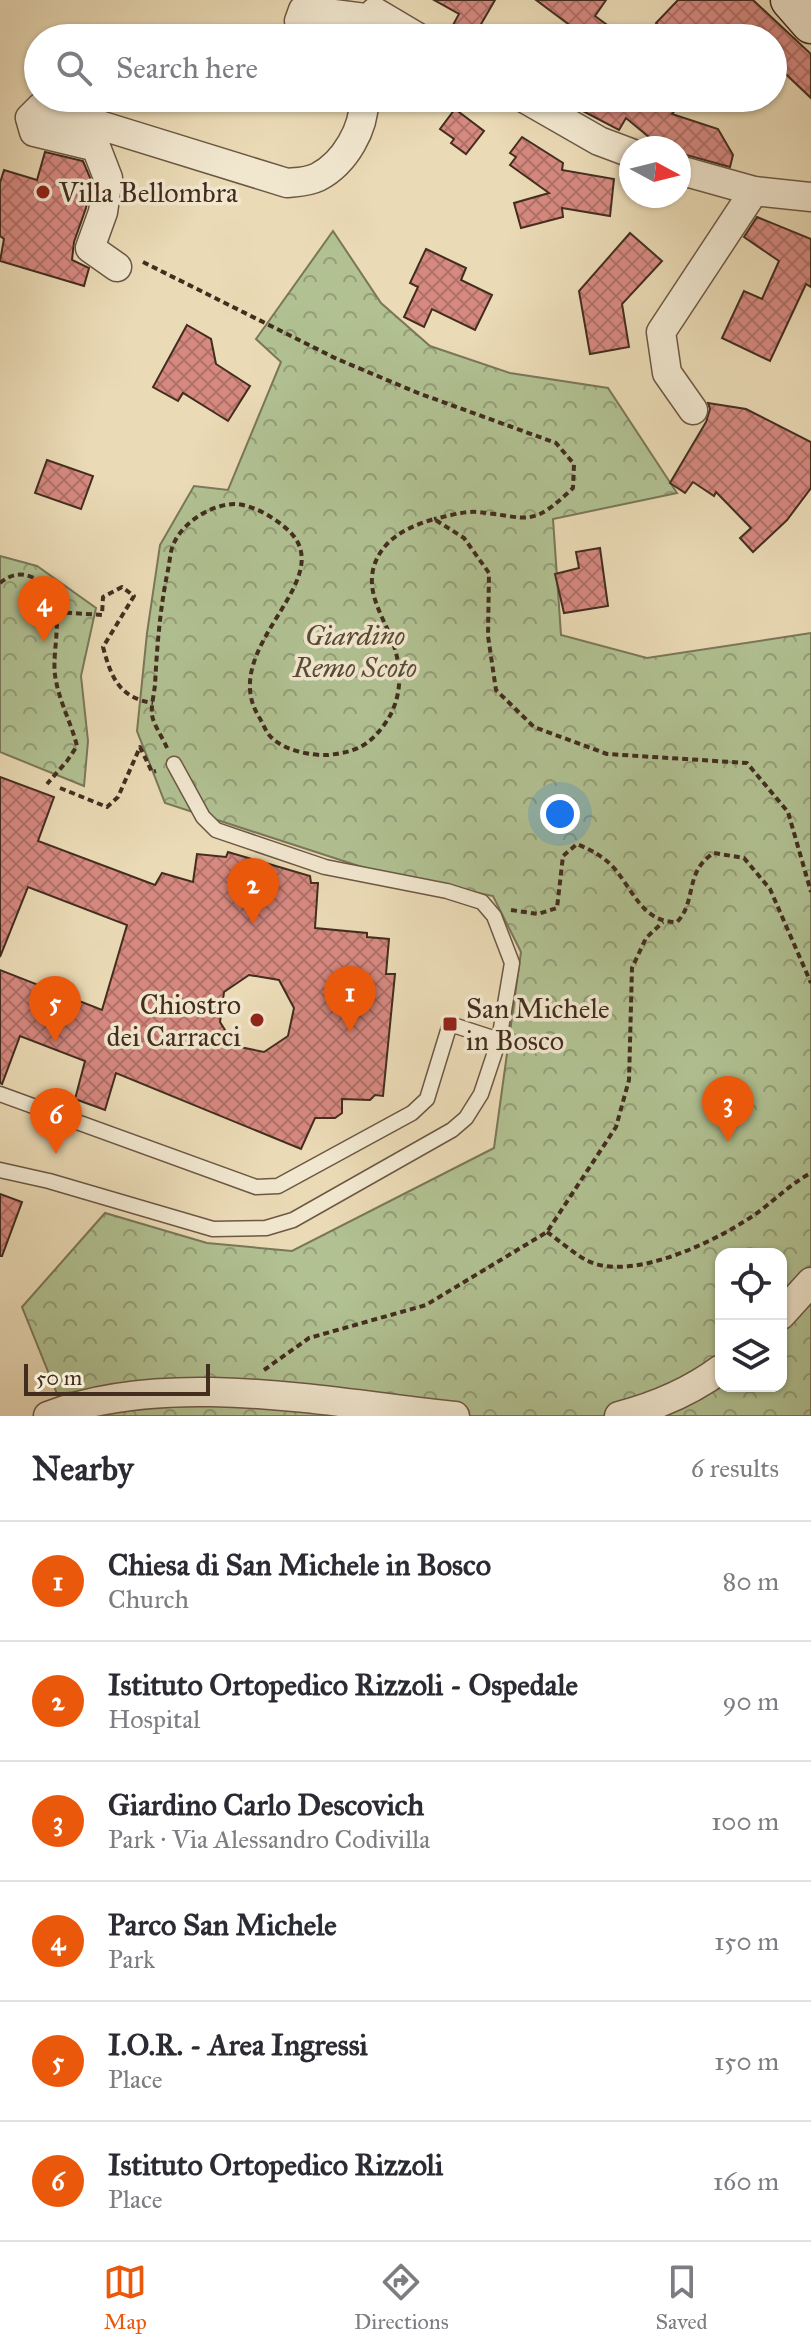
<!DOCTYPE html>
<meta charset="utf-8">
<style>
body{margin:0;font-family:"IM FELL Great Primer",serif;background:#f7f7f7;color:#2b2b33}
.controls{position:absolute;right:24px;bottom:24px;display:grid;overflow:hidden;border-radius:16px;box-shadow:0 2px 6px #0004}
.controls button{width:72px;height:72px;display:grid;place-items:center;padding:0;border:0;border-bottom:2px solid #e1e1e2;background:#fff;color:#2b2b33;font:40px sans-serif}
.compass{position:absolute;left:619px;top:136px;width:72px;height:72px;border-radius:50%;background:#fff;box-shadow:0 2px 6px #0004;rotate:97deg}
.scale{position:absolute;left:24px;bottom:20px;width:186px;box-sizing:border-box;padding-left:8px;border:4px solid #422d1f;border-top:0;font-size:22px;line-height:28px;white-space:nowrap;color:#422d1f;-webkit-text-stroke:6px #f1e7cf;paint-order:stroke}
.you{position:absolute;left:560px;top:814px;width:28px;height:28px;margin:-20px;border:6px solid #fff;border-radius:50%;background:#1a73e8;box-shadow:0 0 0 12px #1a73e833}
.badge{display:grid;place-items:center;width:52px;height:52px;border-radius:50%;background:#ea580c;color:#fff;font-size:26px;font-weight:700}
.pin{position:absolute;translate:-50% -66px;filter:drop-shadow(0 2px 4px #0008)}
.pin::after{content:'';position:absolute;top:42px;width:28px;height:24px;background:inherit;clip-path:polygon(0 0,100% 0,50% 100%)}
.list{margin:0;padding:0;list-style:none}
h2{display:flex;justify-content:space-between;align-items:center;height:104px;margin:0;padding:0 32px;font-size:34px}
h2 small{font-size:26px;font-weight:400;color:#7c7c81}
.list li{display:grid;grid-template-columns:52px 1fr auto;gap:24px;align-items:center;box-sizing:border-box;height:120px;padding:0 32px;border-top:2px solid #e1e1e2}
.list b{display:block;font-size:30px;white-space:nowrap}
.list p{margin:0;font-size:26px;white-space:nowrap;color:#7c7c81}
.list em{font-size:26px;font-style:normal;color:#7c7c81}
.icon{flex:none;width:44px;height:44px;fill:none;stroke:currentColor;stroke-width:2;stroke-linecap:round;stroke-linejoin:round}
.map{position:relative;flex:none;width:811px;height:1416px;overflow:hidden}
.search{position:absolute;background:#fff;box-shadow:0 2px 6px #0004;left:24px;right:24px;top:24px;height:88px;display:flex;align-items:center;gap:20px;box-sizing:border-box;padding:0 28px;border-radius:44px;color:#7c7c81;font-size:30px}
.sheet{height:824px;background:#fff}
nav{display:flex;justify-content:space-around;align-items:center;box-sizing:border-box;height:112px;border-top:2px solid #e1e1e2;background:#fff;font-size:22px;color:#7c7c81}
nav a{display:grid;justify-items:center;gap:4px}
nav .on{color:#ea580c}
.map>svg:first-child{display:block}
</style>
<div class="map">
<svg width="811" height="1416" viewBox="0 0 811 1416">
<defs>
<pattern id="forest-crowns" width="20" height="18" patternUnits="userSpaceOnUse" patternTransform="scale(2)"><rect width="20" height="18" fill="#b1c192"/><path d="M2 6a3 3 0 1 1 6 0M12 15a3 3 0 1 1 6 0" fill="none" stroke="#929d77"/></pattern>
<pattern id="building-cross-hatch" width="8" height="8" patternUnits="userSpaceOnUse" patternTransform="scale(2)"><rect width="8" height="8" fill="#d68980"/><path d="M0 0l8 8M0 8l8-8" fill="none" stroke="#af7068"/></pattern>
</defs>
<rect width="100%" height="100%" fill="#eadab5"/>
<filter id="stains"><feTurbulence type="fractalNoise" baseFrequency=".0025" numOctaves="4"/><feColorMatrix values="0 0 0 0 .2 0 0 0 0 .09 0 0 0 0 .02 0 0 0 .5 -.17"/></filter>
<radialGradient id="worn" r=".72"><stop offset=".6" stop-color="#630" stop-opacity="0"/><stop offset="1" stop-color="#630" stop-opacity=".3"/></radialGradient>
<g fill="url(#forest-crowns)" stroke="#7a7758" stroke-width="2" fill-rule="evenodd">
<path d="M333,231L381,303L430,346L510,373L608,388L677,493L553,519L561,635L647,658L811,633V1416H66L22,1307L105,1213L207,1243L292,1251L494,1148L521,952L493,896L365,868L165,803L137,731L147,633L160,545L194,486L228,490L281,362L256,339ZM721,1254H781V1386H721Z"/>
<path d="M0,556L37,566L96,608L81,676L88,741L84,786L0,752Z"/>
</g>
<g fill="url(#building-cross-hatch)" stroke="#422d1f" stroke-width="2" fill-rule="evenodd">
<path d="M434,0H495L473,38H446L459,14Z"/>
<path d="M536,0H606L595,16L625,38H587Z"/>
<path d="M678,0H753L811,54V98L773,62V38H669L656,23Z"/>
<path d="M558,98H685L672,114L718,129L733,155L730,167L679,153V148H662L626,118L619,130Z"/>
<path d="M455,109L484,131L466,154L451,143L454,139L440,129Z"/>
<path d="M522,137L563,163L562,170L614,179L610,216L562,208L563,217L521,228L514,203L549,193L510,165L516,157L510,153Z"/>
<path d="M45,152L83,161L91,180L84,201L87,202L86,208L74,242L72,260L89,268L84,286L0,261L4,239L0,236V183L4,170L37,180Z"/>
<path d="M757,217L811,239V287L806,284L770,361L722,338L744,291L762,299L779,261L744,237Z"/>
<path d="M630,233L662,261L622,304L629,347L590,354L579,291Z"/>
<path d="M426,249L466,268L461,280L492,295L475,330L432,309L424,327L404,317L418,287L410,283Z"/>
<path d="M187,325L211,339L216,364L250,386L228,421L183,393L178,401L153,387Z"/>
<path d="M708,403L746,409L811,442V488L787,520L753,552L740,538L751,528L716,492L714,496L693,482L685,493L670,483L706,422L710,409Z"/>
<path d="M47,460L93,476L81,509L35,493Z"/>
<path d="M600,548L608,606L564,613L555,574L579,568L576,552Z"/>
<path d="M0,777L54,797L38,841L155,885L162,873L193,882L197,854L226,857L228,852L310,876L311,883H318L315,928L367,933V937L389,939L386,974H395L383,1096L375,1095L370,1100L342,1099V1113L335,1118H315L301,1149L116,1073L105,1110L75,1099L85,1061L20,1036L2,1084L0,1083V970L102,1010L127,925L28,887L0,957ZM249,975L279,980L294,1008L288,1036L264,1052L235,1046L220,1022L224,992Z"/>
<path d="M0,1194L22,1202L2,1256H0Z"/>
</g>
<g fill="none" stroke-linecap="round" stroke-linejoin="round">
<g stroke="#6c5844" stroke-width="17">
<g id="lane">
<path d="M0,1094L256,1187L278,1186L412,1113L427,1099L450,1024L499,1040"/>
<path d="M0,1170L49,1181L213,1229L266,1228L293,1220L452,1130L466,1118L481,1094L499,1040L512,963L494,916L482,902L447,891L325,867L216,830L203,817L174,764"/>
</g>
</g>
<g stroke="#6c5844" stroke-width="31">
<g id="street">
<path d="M375,12L419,38"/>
<path d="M307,38L299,21L303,10L389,21"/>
<path d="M524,98L599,141L631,153"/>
<path d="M679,170L754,191L811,197"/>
<path d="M117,267L90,248L103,212L108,178L96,147L34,132L30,118L41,107L287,183C297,182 308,182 318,177C345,163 365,128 364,98"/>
<path d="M693,410L667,373L661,332L754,191"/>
<path d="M781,1315L811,1282"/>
<path d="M48,1416C166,1369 331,1403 455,1416"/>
<path d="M619,1416C657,1406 690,1392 721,1369"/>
</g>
</g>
<g stroke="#422d1f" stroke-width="41">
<path id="secondary" d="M790,0L811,24"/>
</g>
<g stroke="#422d1f" stroke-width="4" stroke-dasharray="6 4" stroke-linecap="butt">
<path d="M143,262L337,359L418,393L556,443L574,464L573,488C530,529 530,517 477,512C464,511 448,516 434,519"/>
<path d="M0,583C11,574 21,572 34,578C71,595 51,645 55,675C58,699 71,722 77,746L67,761L47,784"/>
<path d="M56,612L102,615L103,597L122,587L134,596L103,647C111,677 119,698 153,703"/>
<path d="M167,748C163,738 154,726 152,715C151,706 154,694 155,685C157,646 160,608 168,570C170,561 170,549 175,541C185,521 211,505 234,504C252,504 275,518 288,530C342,580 216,647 259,717C263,723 266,733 272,738C284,750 311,756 328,755C354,752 368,747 384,725C404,698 403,664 389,633C381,614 368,593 373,570C380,540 407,527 434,519L464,538L489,573L488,636L496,690L534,727L607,754L747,763L788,812L811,892"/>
<path d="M60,788L107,807L118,797L140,747L152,772L156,771"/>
<path d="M511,910L538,914L557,908L563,856L577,844C591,850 603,856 614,868C633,890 643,923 677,922C697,902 684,871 714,853L744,858L770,889L811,983"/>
<path d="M547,1232C560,1241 574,1254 588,1261C633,1283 724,1238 761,1210C778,1197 792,1183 811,1173"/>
<path d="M264,1370L309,1338L426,1305L547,1232L616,1127L629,1080L632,968L646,938L663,922"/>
</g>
<use href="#lane" stroke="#f1e7cf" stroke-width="14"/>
<use href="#street" stroke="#f1e7cf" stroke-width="28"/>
<use href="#secondary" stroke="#f1e7cf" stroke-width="38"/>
</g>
<g fill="#8f2418" stroke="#f1e7cf" stroke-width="3">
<circle cx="43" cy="192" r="8"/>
<circle cx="257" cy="1020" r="8"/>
<rect x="442" y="1016" width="16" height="16" rx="4"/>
</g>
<g text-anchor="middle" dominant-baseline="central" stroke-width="7" stroke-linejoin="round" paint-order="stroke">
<g font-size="28" fill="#422d1f" stroke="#f1e7cf" text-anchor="start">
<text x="59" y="192">Villa Bellombra</text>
<text x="241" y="1004" text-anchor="end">Chiostro<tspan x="241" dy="32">dei Carracci</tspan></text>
<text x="466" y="1008">San Michele<tspan x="466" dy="32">in Bosco</tspan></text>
</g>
<g font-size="28" font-style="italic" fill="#584b36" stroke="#f1e7cf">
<text x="355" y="635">Giardino<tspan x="355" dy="32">Remo Scoto</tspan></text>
</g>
</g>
<rect width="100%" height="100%" filter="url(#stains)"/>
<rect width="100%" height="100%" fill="url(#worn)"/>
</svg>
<div class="controls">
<button><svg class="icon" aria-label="locate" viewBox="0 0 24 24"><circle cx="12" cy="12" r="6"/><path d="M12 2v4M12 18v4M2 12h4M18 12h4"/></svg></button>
<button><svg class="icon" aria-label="layers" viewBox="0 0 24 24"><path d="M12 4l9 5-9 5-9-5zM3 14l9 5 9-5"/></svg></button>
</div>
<svg class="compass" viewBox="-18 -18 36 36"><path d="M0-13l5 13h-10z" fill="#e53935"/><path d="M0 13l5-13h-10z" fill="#7c7c81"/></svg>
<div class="scale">50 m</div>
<div class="you"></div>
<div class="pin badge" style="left:350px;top:1032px">1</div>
<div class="pin badge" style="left:253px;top:924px">2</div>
<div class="pin badge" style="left:728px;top:1142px">3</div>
<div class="pin badge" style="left:44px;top:642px">4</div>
<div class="pin badge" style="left:55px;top:1042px">5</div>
<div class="pin badge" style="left:56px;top:1154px">6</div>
<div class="search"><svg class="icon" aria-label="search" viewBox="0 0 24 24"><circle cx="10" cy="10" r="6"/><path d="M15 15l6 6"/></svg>Search here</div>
</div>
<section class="sheet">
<h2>Nearby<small>6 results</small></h2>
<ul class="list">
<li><span class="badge">1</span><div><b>Chiesa di San Michele in Bosco</b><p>Church</p></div><em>80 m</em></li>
<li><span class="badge">2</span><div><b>Istituto Ortopedico Rizzoli - Ospedale</b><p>Hospital</p></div><em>90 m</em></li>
<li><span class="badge">3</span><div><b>Giardino Carlo Descovich</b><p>Park · Via Alessandro Codivilla</p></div><em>100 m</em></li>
<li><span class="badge">4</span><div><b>Parco San Michele</b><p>Park</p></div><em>150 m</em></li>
<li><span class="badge">5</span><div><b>I.O.R. - Area Ingressi</b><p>Place</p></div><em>150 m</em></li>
<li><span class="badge">6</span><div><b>Istituto Ortopedico Rizzoli</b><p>Place</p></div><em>160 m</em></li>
</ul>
</section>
<nav>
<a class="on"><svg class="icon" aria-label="map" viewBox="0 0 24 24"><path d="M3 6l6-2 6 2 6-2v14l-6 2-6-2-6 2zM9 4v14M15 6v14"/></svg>Map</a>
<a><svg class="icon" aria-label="directions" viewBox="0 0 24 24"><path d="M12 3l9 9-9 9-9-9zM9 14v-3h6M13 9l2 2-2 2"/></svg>Directions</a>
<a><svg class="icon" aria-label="saved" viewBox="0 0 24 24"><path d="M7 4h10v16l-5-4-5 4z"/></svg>Saved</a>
</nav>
